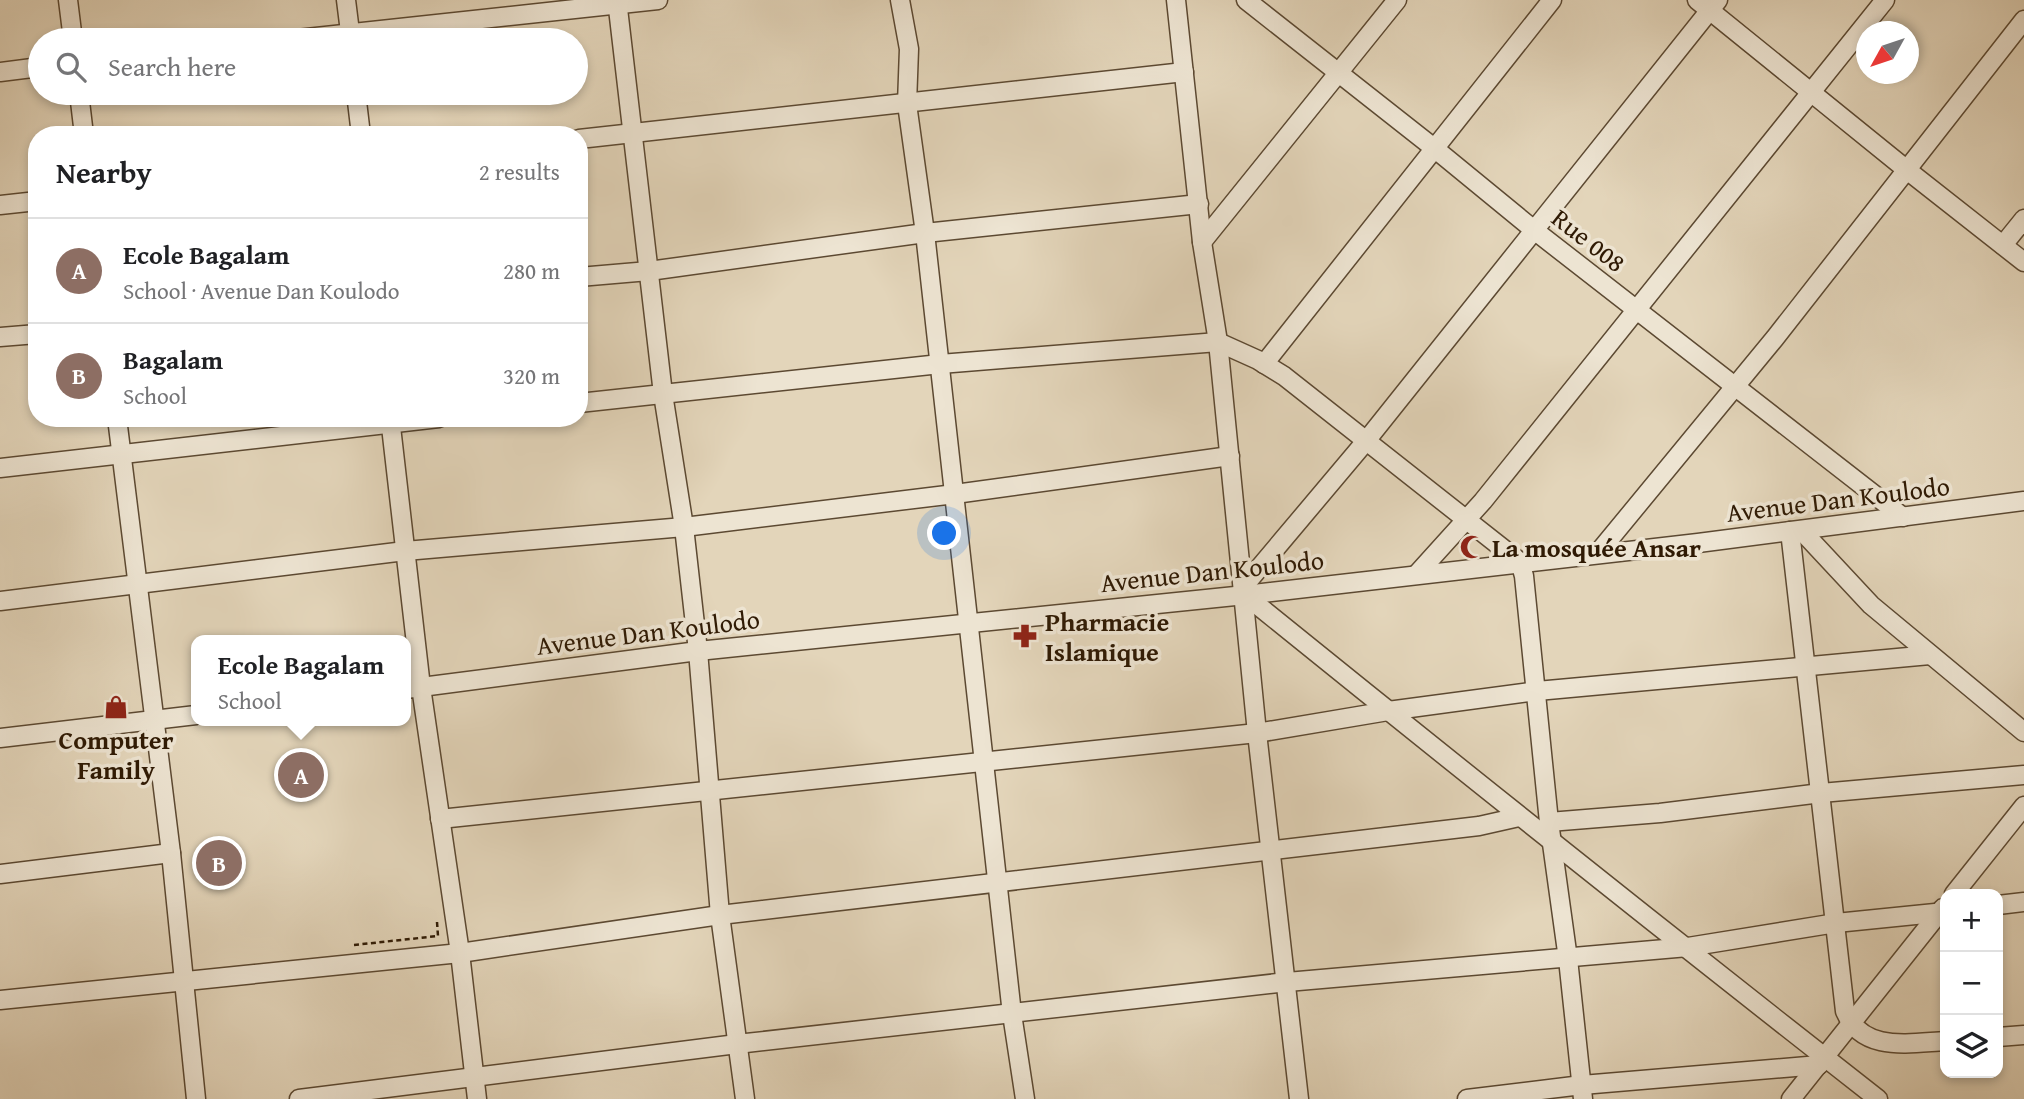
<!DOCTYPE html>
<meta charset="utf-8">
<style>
body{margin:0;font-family:"Gentium Book Plus",serif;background:#f2f2f2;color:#202124}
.controls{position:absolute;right:21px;bottom:21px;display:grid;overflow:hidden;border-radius:14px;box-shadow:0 4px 10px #0003}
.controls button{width:63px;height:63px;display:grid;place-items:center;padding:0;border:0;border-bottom:2px solid #e0e0e0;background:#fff;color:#202124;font:35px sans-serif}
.compass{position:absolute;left:1856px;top:21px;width:63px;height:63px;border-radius:50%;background:#fff;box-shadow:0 4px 10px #0003;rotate:230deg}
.you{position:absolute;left:945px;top:534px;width:24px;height:24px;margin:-18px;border:5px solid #fff;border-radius:50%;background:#1a73e8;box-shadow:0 0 0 10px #1a73e833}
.badge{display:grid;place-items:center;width:46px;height:46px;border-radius:50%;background:#7c3aed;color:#fff;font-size:23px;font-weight:700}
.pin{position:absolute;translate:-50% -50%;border:4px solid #fff;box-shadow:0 2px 7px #0006}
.popup{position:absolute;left:191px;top:635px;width:220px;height:91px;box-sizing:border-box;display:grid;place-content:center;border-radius:14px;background:#fff;filter:drop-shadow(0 2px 5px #0005);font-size:23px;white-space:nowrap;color:#757577}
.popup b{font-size:26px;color:#202124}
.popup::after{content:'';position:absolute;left:50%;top:100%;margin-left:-14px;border:14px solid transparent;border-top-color:#fff}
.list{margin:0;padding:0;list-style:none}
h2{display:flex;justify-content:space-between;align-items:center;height:91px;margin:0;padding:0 28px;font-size:30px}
h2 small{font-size:23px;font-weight:400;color:#757577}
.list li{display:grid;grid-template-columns:46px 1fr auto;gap:21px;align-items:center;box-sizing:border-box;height:105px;padding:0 28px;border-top:2px solid #e0e0e0}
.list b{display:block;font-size:26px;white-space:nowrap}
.list p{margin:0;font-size:23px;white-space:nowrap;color:#757577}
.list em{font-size:23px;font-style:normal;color:#757577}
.icon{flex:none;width:38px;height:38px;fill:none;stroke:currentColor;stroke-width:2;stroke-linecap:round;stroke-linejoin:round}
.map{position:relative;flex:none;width:2024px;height:1099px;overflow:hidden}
.search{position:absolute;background:#fff;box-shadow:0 4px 10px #0003;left:28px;top:28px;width:560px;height:77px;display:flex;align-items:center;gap:18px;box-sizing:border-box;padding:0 24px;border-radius:38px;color:#757577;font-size:26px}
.panel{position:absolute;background:#fff;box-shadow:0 4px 10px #0003;left:28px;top:126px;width:560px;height:301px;border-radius:28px}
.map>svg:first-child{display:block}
</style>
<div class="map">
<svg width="2024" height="1099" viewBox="0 0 2024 1099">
<rect width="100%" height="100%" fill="#e3d5ba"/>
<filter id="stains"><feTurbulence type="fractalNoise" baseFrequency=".00286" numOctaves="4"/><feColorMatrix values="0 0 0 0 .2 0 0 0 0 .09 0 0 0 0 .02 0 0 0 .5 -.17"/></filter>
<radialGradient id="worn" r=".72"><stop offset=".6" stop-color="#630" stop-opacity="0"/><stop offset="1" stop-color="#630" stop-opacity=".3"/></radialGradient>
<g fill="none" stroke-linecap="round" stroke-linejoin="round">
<g stroke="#5c4932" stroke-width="21">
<g id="minor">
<path d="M68,0L73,40"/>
<path d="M346,0L351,40"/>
<path d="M617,0L663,394L684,527L698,651L720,915L745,1099"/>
<path d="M900,0L909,49L907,104L925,233L1012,1014L1025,1099"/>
<path d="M1176,0L1202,242L1218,342L1257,733L1299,1099"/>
<path d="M1246,0L1434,148L1534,230L1903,517"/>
<path d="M1697,0L1907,170L2024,262"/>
<path d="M288,40L658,0"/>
<path d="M0,72L40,67"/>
<path d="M79,93L84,135"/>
<path d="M356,93L361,135"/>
<path d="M579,139L1184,72"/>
<path d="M0,205L37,201"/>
<path d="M1202,242L1397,0"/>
<path d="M2003,245L2024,219"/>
<path d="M579,277L649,271L925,233L1199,204"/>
<path d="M0,337L37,334"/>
<path d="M1264,364L1552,0"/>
<path d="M579,403L940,364L1218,342L1258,360L1284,376L1520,562L1524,576L1549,822L1568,959L1583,1099"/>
<path d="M117,418L171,853L196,1099"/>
<path d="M390,418L421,687L460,953L477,1099"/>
<path d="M0,468L439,418"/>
<path d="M1801,530L1871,605L2024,732"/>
<path d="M1790,531L1845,1011C1862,1053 1909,1043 1945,1041"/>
<path d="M1598,553L1775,338L2024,20"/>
<path d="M1417,574L1483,501L1885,0"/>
<path d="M1244,586L1366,441L1718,0"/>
<path d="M1245,595C1455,765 1666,933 1878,1099"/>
<path d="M0,601L405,551L684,527L955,494L1230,456"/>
<path d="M406,689L698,651L1245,595L1698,543L2024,501"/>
<path d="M0,738L196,715"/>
<path d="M440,819L1257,733L1388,711L1537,691L1930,655"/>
<path d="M1549,822L1660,813L1821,793L2024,775"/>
<path d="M0,874L171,853"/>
<path d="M1954,894L2024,806"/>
<path d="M1998,905L2024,902"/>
<path d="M0,1000L460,953L720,915L1479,826L1519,817"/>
<path d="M1998,1037L2024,1035"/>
<path d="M299,1099L737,1044L1287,982L1688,947L1836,923L1945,912"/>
<path d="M1467,1099L1582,1085L1819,1065"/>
<path d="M1791,1099L1943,908"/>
</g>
</g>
<g stroke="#2f1a04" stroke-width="2.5" stroke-dasharray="5 3.5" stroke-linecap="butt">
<path d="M209,724L241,721"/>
<path d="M354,945L438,936L437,922"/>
</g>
<use href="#minor" stroke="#ede4d2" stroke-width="18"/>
</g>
<defs>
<g id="mosque-bare" transform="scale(1.89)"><path d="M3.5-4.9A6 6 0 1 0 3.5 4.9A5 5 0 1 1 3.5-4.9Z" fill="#8f2418" stroke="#ede4d2" stroke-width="2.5" paint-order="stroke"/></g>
<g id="pharmacy-bare" transform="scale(1.89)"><path d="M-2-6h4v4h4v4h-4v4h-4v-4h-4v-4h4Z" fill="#8f2418" stroke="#ede4d2" stroke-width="2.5" paint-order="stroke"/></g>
<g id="shop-bare" transform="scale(1.89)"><path d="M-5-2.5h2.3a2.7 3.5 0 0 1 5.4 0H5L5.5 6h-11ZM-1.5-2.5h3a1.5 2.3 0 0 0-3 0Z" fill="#8f2418" stroke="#ede4d2" stroke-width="2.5" paint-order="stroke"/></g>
</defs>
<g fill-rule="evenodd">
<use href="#mosque-bare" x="1472" y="547"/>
<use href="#pharmacy-bare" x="1025" y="636"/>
<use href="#shop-bare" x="116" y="707"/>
</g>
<g text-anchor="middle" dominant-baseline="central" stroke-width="7" stroke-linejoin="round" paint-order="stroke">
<g font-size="26" fill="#2f1a04" stroke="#ede4d2">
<text transform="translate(1589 240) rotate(38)">Rue 008</text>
<text transform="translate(1838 499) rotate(-7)">Avenue Dan Koulodo</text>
<text transform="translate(1212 571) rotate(-6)">Avenue Dan Koulodo</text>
<text transform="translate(648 632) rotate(-7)">Avenue Dan Koulodo</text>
</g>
<g font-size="26" font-weight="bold" fill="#2f1a04" stroke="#ede4d2" text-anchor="start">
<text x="1492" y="547">La mosquée Ansar</text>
<text x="1045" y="621">Pharmacie<tspan x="1045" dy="30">Islamique</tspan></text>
<text x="116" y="739" text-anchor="middle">Computer<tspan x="116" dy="30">Family</tspan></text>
</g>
</g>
<rect width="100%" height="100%" filter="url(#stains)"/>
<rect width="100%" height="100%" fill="url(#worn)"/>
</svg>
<div class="controls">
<button>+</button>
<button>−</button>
<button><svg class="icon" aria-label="layers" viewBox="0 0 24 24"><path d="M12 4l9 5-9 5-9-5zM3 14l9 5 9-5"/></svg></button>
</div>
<svg class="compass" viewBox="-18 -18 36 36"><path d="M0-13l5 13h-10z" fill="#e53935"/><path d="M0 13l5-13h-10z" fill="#757577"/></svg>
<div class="you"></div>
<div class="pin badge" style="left:301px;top:775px;background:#8d6e63">A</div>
<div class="popup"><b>Ecole Bagalam</b>School</div>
<div class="pin badge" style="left:219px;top:863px;background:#8d6e63">B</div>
<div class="search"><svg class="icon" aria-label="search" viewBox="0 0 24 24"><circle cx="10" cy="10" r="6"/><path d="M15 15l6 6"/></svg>Search here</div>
<section class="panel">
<h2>Nearby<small>2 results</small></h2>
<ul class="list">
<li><span class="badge" style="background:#8d6e63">A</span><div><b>Ecole Bagalam</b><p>School · Avenue Dan Koulodo</p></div><em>280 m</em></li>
<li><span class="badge" style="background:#8d6e63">B</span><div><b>Bagalam</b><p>School</p></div><em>320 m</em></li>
</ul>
</section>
</div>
